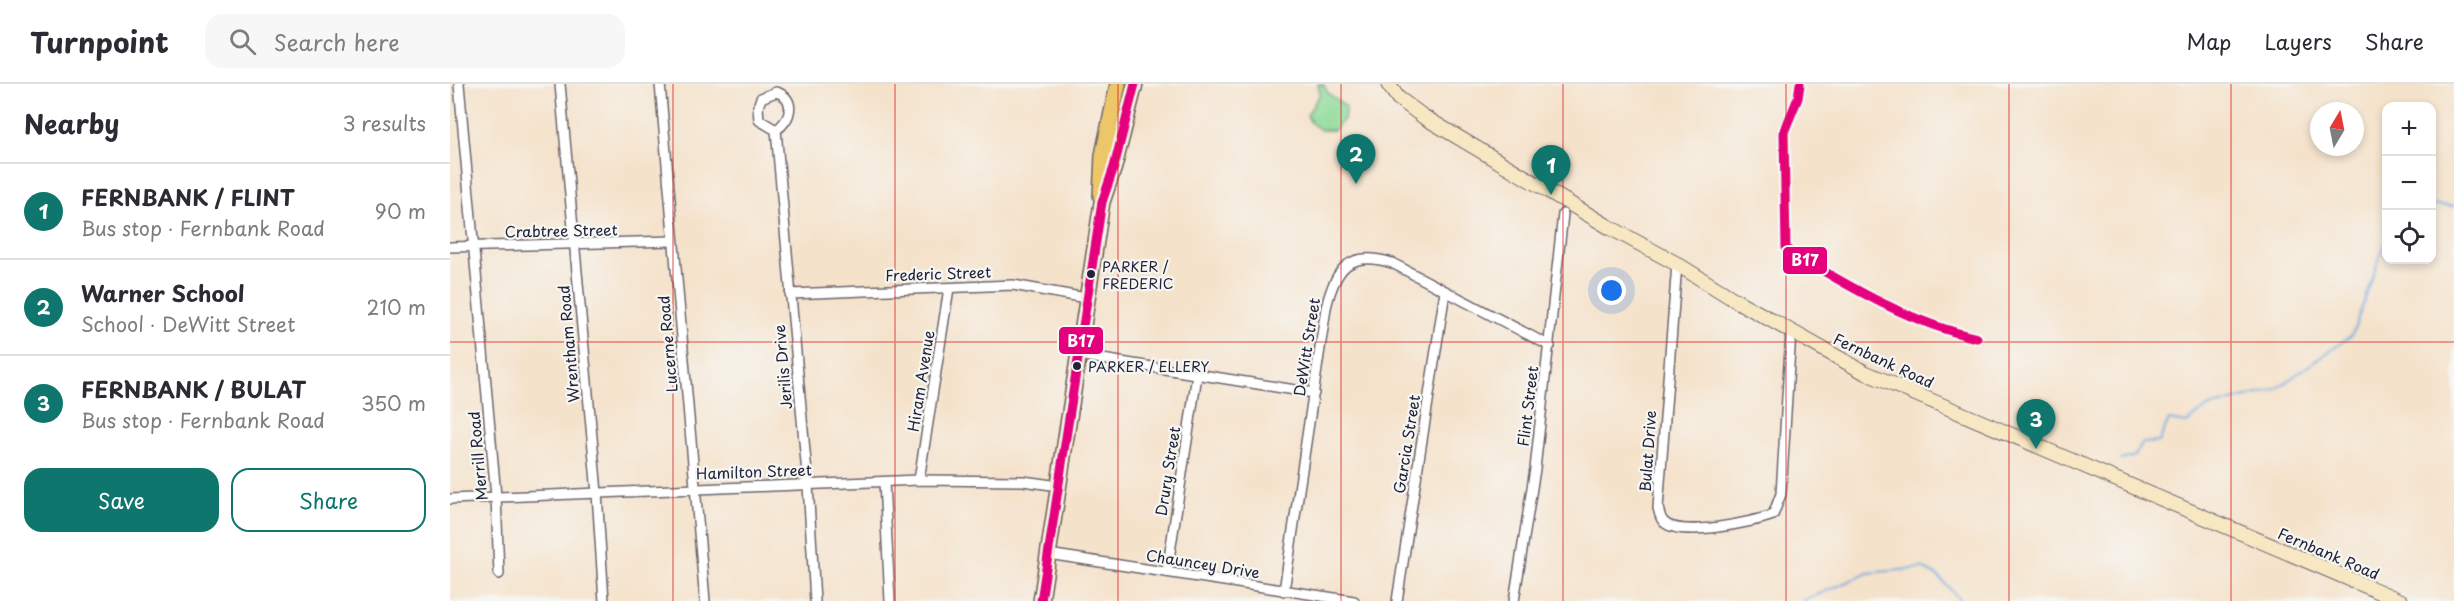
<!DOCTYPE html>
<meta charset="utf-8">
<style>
body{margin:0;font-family:"Playpen Sans",sans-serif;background:#f7f7f7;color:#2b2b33}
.controls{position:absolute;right:18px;top:18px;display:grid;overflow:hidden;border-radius:12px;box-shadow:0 3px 9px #0003}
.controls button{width:54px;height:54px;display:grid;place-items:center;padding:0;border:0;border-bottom:2px solid #e1e1e2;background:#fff;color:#2b2b33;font:30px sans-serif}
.compass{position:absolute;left:1860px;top:18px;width:54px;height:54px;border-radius:50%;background:#fff;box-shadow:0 3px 9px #0003;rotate:10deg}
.you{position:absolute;left:1162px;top:207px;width:21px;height:21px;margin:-15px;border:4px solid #fff;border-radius:50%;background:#1a73e8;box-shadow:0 0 0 9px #1a73e833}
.badge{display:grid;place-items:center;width:39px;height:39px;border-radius:50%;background:#0f766e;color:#fff;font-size:20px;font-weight:700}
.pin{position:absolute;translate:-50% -50px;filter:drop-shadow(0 2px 3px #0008)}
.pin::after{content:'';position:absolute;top:32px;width:21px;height:18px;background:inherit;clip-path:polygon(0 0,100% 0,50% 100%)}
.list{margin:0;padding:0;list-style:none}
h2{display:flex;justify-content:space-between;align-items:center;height:78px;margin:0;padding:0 24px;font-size:26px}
h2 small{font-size:20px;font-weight:400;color:#7c7c81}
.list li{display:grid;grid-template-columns:39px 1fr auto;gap:18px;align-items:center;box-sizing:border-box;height:96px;padding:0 24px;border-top:2px solid #e1e1e2}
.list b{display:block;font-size:22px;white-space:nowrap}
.list p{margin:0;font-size:20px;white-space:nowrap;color:#7c7c81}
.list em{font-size:20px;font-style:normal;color:#7c7c81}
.actions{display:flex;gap:12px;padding:18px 24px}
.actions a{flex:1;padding:14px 0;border:2px solid #0f766e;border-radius:18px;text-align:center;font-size:21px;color:#0f766e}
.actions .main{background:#0f766e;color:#fff}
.icon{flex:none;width:33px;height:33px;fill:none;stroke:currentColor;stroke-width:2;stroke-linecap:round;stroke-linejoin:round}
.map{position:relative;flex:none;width:2004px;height:517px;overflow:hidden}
header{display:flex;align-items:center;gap:36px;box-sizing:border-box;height:84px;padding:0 30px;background:#fff;border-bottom:2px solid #e1e1e2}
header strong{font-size:28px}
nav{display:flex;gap:33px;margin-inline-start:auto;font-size:21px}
.search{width:420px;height:54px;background:#f7f7f7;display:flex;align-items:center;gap:15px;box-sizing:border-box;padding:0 21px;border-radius:18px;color:#7c7c81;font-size:22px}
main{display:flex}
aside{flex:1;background:#fff}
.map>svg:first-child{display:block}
</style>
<header>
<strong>Turnpoint</strong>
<div class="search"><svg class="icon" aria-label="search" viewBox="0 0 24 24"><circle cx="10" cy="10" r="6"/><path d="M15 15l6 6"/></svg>Search here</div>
<nav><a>Map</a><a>Layers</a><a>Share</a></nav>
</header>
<main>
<aside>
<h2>Nearby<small>3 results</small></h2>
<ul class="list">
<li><span class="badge">1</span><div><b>FERNBANK / FLINT</b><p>Bus stop · Fernbank Road</p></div><em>90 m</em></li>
<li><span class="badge">2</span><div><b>Warner School</b><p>School · DeWitt Street</p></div><em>210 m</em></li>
<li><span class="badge">3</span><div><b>FERNBANK / BULAT</b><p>Bus stop · Fernbank Road</p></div><em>350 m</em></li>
</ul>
<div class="actions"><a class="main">Save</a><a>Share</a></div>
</aside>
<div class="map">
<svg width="2004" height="517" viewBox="0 0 2004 517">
<rect width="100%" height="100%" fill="#f6f6f2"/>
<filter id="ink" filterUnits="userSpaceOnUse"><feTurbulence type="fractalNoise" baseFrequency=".0167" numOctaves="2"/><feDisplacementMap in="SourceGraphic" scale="12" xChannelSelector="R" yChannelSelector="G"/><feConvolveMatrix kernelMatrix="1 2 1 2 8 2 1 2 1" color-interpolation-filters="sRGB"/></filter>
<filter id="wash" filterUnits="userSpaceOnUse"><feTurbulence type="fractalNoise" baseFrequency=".008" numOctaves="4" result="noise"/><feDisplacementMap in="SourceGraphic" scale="24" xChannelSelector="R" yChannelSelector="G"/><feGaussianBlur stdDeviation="1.35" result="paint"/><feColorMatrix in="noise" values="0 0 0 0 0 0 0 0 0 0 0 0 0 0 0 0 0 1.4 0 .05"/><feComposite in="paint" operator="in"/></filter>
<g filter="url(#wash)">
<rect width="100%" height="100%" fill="#f5e2cb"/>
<path fill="#8fdc9a" stroke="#587f6a" stroke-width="1.5" d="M868,0H873L878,9L896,23L894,35L884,46H871L861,39L857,31L870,10Z"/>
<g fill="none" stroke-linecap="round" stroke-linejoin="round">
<g stroke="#6daadf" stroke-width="2">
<path d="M1982,121L2004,122"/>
<path d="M1671,376L1685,372L1692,359L1709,358L1719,336L1737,339L1756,324L1826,305L1902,251L1936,156"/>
<path d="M1353,517L1418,489L1472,484L1488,492L1511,517"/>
</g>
</g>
</g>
<g filter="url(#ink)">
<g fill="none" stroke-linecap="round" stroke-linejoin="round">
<g stroke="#6c656d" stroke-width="12">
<g id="street">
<path d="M9,0L46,412L49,490"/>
<path d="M110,0L147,409L154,517"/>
<path d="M210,0L255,517"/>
<path d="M326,8C347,14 341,37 326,46L309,36L308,23L311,14Z"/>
<path d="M326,46L358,401L365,517"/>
<path d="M0,163L223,157"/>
<path d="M1227,180L1208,424C1209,427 1210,434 1213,437C1227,455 1304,438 1323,431L1331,410L1341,248"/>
<path d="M340,210L563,201L636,214"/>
<path d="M627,271L864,309"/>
<path d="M469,396L499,204"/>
<path d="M434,398L440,517"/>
<path d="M0,415L469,396L573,397L609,402"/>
<path d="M598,470L904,517"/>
<path d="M717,488L747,291"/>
<path d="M834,507L876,224C885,185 899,165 942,179L1100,262"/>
<path d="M947,517L995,208"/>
<path d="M1064,517L1085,385L1113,130"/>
</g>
</g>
<g stroke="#6c656d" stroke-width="16">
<path id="secondary" d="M938,0L948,14L974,33L1159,143L1227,180L1285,216L1414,288L1951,517"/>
</g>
<g stroke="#6c656d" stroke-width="18">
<g id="primary">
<path d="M651,112L653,71L668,0"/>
<path d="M591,517L652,118L664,83L685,0"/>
</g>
</g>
<use href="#street" stroke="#fff" stroke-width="9"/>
<use href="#secondary" stroke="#f7e8c3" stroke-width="14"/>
<use href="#primary" stroke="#ecc669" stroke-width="15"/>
<g stroke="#f6f6f2" stroke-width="14">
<g id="bus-1">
<path d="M1350,0L1348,14L1334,48L1336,165C1397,201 1457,238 1527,254"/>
<path d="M591,517L652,118L664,83L685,0"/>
</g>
</g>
<use href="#bus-1" stroke="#e5007d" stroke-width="9"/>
</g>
</g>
<path fill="none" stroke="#d62828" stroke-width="1.5" stroke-opacity="0.55" d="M223,0V517M445,0V517M668,0V517M891,0V517M1113,0V517M1336,0V517M1559,0V517M1781,0V517M0,258H2004"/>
<g fill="#22223b" stroke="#f6f6f2" stroke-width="2">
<circle cx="641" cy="190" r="5"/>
<circle cx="627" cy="282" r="5"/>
</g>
<g text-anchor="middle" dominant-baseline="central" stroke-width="4.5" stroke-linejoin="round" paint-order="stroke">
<g font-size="14" fill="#22223b" stroke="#f6f6f2" text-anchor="start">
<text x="652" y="182">PARKER /<tspan x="652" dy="17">FREDERIC</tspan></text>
<text x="638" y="282">PARKER / ELLERY</text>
</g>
<g font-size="15" fill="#22223b" stroke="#f6f6f2">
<text transform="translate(111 146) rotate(-1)">Crabtree Street</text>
<text transform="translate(488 189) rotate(-2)">Frederic Street</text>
<text transform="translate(118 260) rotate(-95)">Wrentham Road</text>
<text transform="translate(217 260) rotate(-95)">Lucerne Road</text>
<text transform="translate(856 263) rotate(-81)">DeWitt Street</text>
<text transform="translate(1434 276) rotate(25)">Fernbank Road</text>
<text transform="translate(332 283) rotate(-95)">Jerilis Drive</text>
<text transform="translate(470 297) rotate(-81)">Hiram Avenue</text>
<text transform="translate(1077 322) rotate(-83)">Flint Street</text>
<text transform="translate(956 360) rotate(-81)">Garcia Street</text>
<text transform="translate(1197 367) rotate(-86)">Bulat Drive</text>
<text transform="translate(27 372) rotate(-95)">Merrill Road</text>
<text transform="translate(304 387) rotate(-2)">Hamilton Street</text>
<text transform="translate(717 387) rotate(-81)">Drury Street</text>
<text transform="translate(1879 469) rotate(23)">Fernbank Road</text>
<text transform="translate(753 479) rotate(9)">Chauncey Drive</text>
</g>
</g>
<g stroke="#f6f6f2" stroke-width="2">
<rect x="1332" y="162" width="46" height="29" rx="6" fill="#e5007d"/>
<rect x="608" y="242" width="46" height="29" rx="6" fill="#e5007d"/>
</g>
<g font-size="16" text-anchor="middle" font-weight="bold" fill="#fff">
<text x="1355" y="182">B17</text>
<text x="631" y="263">B17</text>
</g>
</svg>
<div class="controls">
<button>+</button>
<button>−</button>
<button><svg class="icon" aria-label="locate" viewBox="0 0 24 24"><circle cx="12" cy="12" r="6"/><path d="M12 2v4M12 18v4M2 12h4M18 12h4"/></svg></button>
</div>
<svg class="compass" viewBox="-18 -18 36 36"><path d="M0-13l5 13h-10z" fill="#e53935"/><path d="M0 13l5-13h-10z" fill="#7c7c81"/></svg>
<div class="you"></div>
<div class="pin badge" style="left:1101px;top:111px">1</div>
<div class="pin badge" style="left:906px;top:100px">2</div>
<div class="pin badge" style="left:1586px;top:365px">3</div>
</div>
</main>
